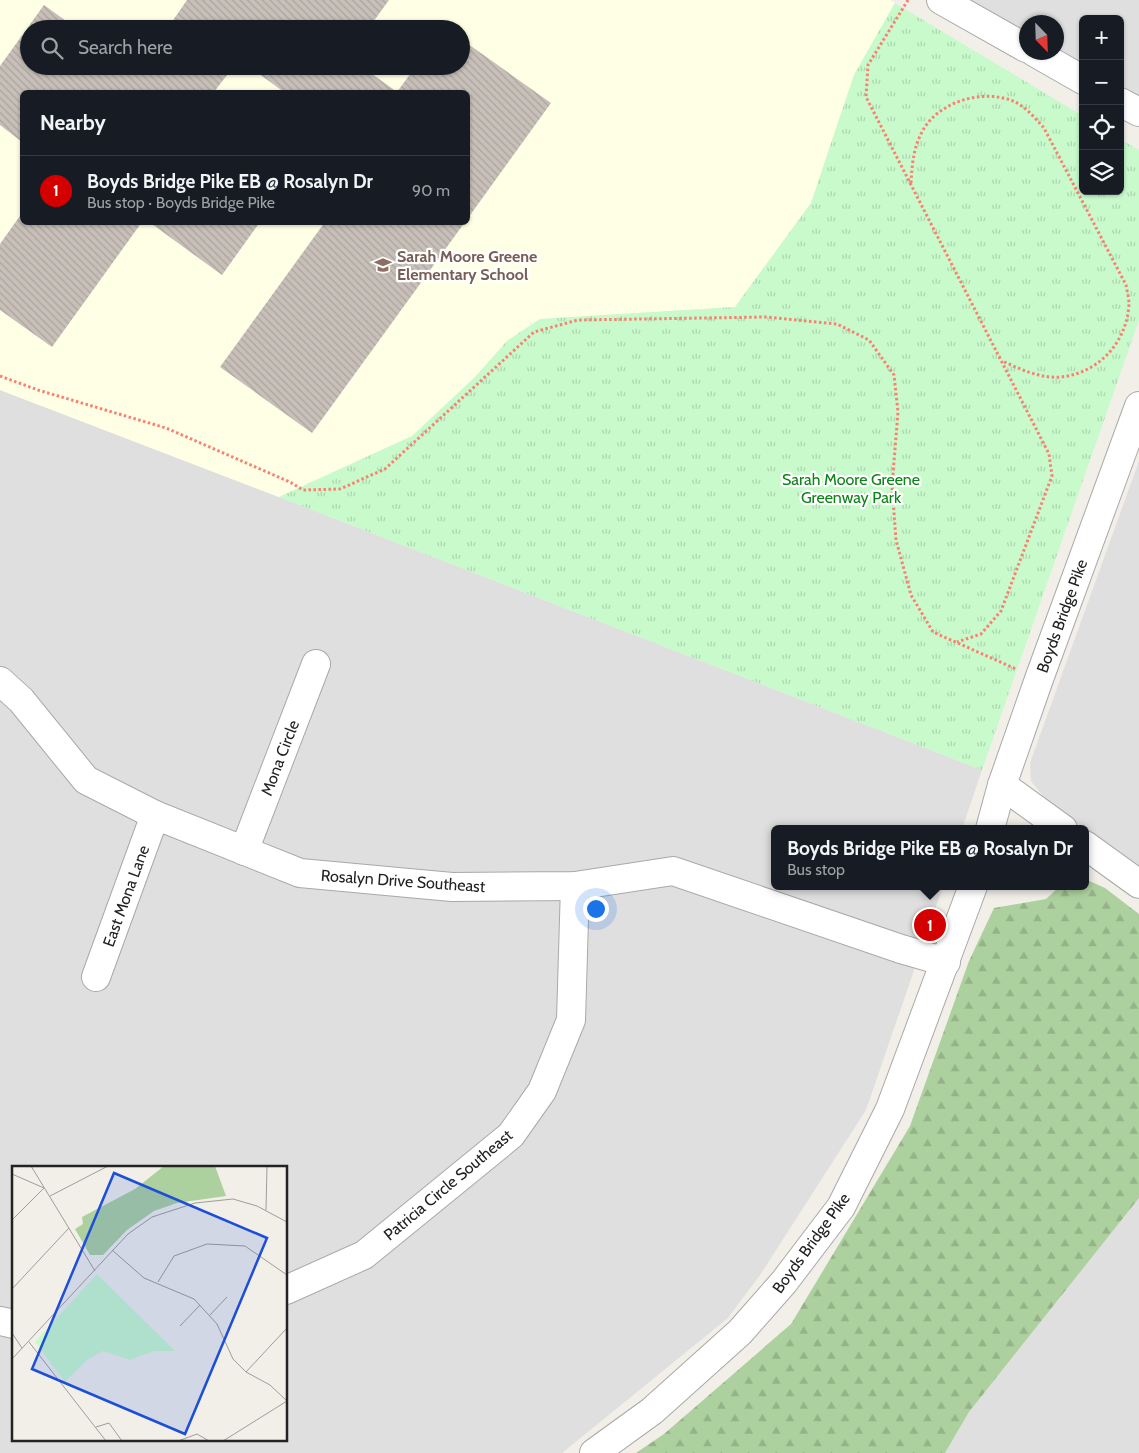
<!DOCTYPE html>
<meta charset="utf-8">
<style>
body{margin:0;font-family:Cabin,sans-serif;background:#242831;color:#f1f3f6}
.controls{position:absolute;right:15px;top:15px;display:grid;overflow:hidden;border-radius:8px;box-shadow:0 1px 4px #0004}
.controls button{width:45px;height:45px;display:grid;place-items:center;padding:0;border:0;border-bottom:1px solid #363941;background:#171b24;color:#f1f3f6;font:25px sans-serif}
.compass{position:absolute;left:1019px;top:15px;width:45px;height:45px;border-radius:50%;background:#171b24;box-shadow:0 1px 4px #0004;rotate:157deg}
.you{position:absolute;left:595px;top:908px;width:18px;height:18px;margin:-12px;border:4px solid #fff;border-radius:50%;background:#1a73e8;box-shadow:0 0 0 8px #1a73e833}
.badge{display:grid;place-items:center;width:32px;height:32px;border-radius:50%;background:#d40000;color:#fff;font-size:16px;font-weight:700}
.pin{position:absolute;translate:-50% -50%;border:2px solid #fff;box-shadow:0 1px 5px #0006}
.popup{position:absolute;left:771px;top:825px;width:318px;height:65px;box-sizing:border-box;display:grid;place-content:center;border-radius:8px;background:#171b24;filter:drop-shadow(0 1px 4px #0005);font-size:16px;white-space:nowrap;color:#9ea1a6}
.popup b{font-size:19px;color:#f1f3f6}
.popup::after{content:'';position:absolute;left:50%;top:100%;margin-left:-10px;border:10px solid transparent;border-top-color:#171b24}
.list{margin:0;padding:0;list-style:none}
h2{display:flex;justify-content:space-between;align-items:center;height:65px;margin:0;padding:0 20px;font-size:21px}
h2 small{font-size:16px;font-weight:400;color:#9ea1a6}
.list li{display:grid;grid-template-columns:32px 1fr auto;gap:15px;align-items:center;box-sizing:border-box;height:70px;padding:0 20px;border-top:1px solid #363941}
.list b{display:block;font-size:19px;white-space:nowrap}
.list p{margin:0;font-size:16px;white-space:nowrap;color:#9ea1a6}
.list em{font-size:16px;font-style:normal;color:#9ea1a6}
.icon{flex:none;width:28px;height:28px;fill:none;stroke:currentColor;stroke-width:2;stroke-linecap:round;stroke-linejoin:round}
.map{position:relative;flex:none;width:1139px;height:1453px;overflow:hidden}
.search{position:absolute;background:#171b24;box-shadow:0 1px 4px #0004;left:20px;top:20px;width:450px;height:55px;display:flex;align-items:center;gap:12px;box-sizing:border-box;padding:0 18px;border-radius:28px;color:#9ea1a6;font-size:19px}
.panel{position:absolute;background:#171b24;box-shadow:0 1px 4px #0004;left:20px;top:90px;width:450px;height:135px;border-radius:8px}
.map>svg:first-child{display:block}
</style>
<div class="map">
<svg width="1139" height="1453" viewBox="0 0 1139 1453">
<defs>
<pattern id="forest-firs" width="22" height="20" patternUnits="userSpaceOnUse" patternTransform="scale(1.25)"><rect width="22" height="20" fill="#add19e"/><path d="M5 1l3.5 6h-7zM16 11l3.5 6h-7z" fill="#95b388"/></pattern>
<pattern id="park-tufts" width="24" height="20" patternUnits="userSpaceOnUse" patternTransform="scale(1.25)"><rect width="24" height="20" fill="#c8facc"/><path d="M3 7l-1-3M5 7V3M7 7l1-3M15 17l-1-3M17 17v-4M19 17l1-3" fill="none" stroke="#acd6af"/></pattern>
<pattern id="building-back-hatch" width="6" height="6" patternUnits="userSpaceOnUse" patternTransform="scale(1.25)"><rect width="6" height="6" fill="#c7bfb8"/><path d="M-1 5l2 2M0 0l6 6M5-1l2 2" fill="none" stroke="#aba49e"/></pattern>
</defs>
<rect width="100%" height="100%" fill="#f2efe9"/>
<g fill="#e0dfdf" fill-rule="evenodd">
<path d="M964,0H1139V99L1120,89V19H1083V69L1056,52V22H1026V36Z"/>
<path d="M0,390L279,497L982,770L962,829H775V886H943L866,1110L760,1275L728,1318L562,1453H0ZM14,1167H286V1439H14Z"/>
<path d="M1139,461V869L1048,802L1031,781L1030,763Z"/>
<path d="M1139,1198V1453H945L969,1412Z"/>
</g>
<path fill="#ffffe5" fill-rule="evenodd" d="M0,0H890L895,3L854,75L811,203L735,307L540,319L507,341L475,377L412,436L279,497L0,390ZM29,29H461V66H29ZM22,92H468V222H22Z"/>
<path fill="url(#forest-firs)" d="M1085,879L1105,888L1139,914V1198L969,1412L945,1453H636L664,1434L791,1324L910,1126L969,961L994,908L1046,899L1060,886H1085Z"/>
<path fill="url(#park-tufts)" d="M895,3L1083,116V191H1120V139L1139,150V320L982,770L279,497L412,436L475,377L507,341L540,319L735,307L811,203L854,75Z"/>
<g fill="url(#building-back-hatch)">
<path d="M187,0H389L368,29H167Z"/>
<path d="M44,5L77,29H29V66H129L136,71L140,66H234L214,92H22V142L0,125V66Z"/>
<path d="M461,39L551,103L468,218V92H284L248,66H361L397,92L416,66H461Z"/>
<path d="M22,213V222H142L52,347L0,310V244Z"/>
<path d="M149,222H260L222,275Z"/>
<path d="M325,222H465L312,433L220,367Z"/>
</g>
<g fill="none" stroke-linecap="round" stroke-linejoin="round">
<g stroke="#a9a9a9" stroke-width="30">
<g id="minor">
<path d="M941,0L1026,48"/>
<path d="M1034,52L1083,80"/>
<path d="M1120,102L1139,112"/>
<path d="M0,681L21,700L86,780L155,815L300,873L452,887L575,886L673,871L901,949L946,962"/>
<path d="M1002,785L1063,829"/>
<path d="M990,829L1002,785L1039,679L1139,406"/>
<path d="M1085,845L1139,884"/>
<path d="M244,851L316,664"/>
<path d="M96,977L155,815"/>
<path d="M286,1290L364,1255L511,1135L542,1091L571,1020L575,886"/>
<path d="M0,1321L14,1324"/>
<path d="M594,1453L652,1411L740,1332L784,1282L841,1207L890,1109L973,886"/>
</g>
</g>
<g stroke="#fa8072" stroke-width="3" stroke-dasharray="2.5 2.5" stroke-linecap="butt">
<path d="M908,0L868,65L866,97L1049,454L1052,476L1001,611L981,634L957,642"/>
<path d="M911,183C912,166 913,150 921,134C935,103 981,88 1013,101C1025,106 1035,118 1044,128L1126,285C1127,291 1129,298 1129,304C1127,342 1099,373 1061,377C1041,379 1020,369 1002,361"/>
<path d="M0,376L38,390L166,428L290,482L303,490L340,489L385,469L534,332L578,320L767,317L837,324L869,340L894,375L898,412L892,486L896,540L911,595L933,632L1016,669"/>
</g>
<use href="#minor" stroke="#fff" stroke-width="28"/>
</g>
<defs>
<g id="school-bare" transform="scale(1.35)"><path d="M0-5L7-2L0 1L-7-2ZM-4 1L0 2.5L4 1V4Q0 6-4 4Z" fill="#8d6e63" stroke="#fff" stroke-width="2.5" paint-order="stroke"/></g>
</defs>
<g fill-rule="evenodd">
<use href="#school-bare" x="383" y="265"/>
</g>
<g text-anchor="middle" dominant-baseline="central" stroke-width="4.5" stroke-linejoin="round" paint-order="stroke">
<g font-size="16" font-weight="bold" fill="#785e54" stroke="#fff" text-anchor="start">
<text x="397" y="256">Sarah Moore Greene<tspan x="397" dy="18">Elementary School</tspan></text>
</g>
<g font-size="16" fill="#0c8416" stroke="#fff">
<text x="851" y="479">Sarah Moore Greene<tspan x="851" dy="18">Greenway Park</tspan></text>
</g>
<g font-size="16" fill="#222" stroke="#fff">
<text transform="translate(1062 616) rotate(-70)">Boyds Bridge Pike</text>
<text transform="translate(280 758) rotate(-69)">Mona Circle</text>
<text transform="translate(403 881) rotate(4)">Rosalyn Drive Southeast</text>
<text transform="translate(126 896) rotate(-70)">East Mona Lane</text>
<text transform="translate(448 1185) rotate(-40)">Patricia Circle Southeast</text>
<text transform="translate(811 1243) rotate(-54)">Boyds Bridge Pike</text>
</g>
</g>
<g transform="translate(12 1166)">
<rect width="275" height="275" fill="#f2efe9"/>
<path d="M152,0H203L214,30L165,37L142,45L115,64L91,89H78L63,63L71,58L70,51L123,23Z" fill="#add19e"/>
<path d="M85,108L163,185H142L118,194L91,185L75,194L53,216L23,176Z" fill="#c8facc"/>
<path fill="none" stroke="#9f9d99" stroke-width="1" d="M19,0L83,105M0,8L32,22M38,30L96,0M254,44L255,0M0,54L32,22M100,84L132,112L182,133L205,158L221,193L234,206L258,219L275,235L211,275M146,116L162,90L195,78L233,80L275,109M0,123L57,62M198,149L215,131M168,160L188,139M0,167L10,182M17,176L94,275M0,193L116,68L140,51L183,37L221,33L245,40L275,56M234,206L275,162M84,261L97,257L110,275M166,275L185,268L197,275"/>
<path fill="#1d4ed8" fill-opacity="0.15" stroke="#1d4ed8" stroke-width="2.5" d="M102,7L255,72L173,268L20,203Z"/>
<rect width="275" height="275" fill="none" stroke="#222" stroke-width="2.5"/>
</g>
</svg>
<div class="controls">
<button>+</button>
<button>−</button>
<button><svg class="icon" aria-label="locate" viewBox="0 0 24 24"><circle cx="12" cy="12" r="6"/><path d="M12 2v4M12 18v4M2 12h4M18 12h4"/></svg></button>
<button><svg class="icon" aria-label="layers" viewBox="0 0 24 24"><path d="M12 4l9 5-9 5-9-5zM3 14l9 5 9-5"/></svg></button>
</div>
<svg class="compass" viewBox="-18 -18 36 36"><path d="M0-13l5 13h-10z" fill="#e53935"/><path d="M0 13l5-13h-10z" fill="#9ea1a6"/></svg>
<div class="you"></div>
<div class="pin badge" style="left:930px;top:925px">1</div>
<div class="popup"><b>Boyds Bridge Pike EB @ Rosalyn Dr</b>Bus stop</div>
<div class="search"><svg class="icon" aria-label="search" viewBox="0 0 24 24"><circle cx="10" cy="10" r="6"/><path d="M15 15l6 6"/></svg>Search here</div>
<section class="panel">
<h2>Nearby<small></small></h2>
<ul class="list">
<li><span class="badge">1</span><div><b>Boyds Bridge Pike EB @ Rosalyn Dr</b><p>Bus stop · Boyds Bridge Pike</p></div><em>90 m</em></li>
</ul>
</section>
</div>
